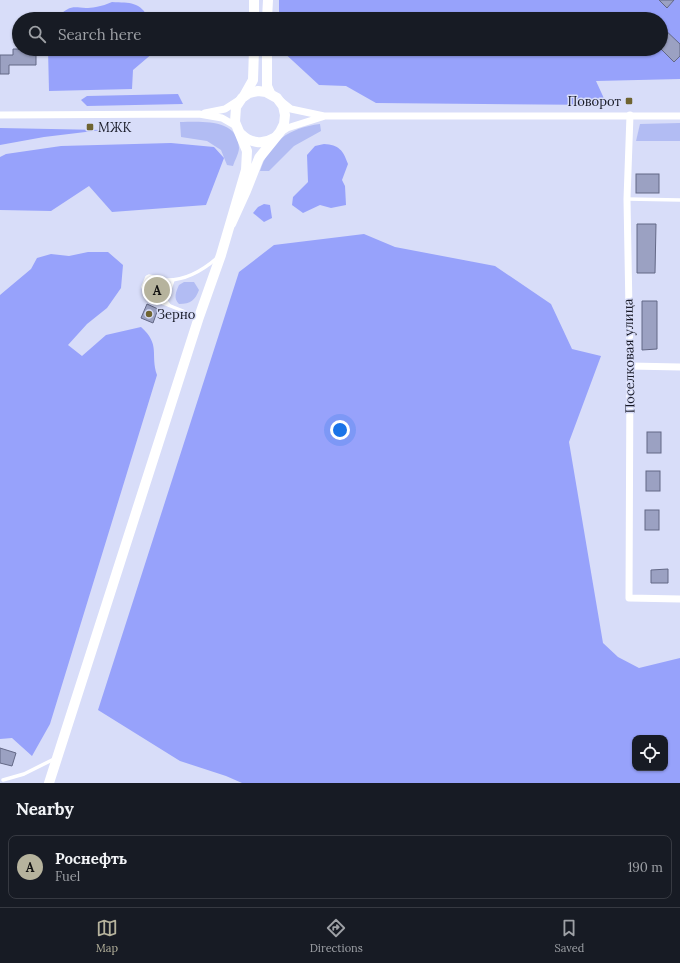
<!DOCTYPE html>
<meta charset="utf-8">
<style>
body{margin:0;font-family:Lora,serif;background:#242831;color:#f1f3f6}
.controls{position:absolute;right:12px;bottom:12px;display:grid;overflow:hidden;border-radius:8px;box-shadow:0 1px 3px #0004}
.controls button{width:36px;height:36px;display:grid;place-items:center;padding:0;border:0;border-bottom:1px solid #363941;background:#171b24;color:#f1f3f6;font:20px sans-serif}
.you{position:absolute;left:340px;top:430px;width:14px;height:14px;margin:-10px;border:3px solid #fff;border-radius:50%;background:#1a73e8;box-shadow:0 0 0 6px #1a73e833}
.badge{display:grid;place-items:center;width:26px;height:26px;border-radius:50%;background:#b6b39d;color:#111;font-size:13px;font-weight:700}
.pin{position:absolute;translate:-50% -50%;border:2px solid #fff;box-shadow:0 1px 4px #0006}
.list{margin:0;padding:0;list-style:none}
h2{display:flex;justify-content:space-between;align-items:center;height:52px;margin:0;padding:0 16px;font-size:17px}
h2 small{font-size:13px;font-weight:400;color:#9ea1a6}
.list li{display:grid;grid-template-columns:26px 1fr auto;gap:12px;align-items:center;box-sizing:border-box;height:64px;margin:0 8px 8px;padding:0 8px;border:1px solid #363941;border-radius:8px}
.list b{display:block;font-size:15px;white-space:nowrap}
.list p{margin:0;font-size:13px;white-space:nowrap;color:#9ea1a6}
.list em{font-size:13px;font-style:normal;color:#9ea1a6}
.icon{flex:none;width:22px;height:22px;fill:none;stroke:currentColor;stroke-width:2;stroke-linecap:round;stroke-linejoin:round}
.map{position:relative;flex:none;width:680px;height:783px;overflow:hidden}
.search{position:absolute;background:#171b24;box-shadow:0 1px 3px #0004;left:12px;right:12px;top:12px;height:44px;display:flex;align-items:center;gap:10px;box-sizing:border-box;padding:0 14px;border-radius:22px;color:#9ea1a6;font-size:15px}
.sheet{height:124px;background:#171b24}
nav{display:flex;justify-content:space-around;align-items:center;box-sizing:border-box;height:56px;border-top:1px solid #363941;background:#171b24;font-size:11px;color:#9ea1a6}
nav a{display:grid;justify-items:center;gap:2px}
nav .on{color:#b6b39d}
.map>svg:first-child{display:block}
</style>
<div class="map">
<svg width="680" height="783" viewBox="0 0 680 783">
<rect width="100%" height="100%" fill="#d8ddf9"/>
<g fill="#b2bcf3">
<path d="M180,122C201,122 238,118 239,148C239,153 235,160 233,166L227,165L221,150L207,141L181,137Z"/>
<path d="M680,123V141H636L640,124Z"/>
<path d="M320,124L321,131L294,146L269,171H260C270,141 289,128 320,124Z"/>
<path d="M184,282H194L199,290C195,300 191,304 179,304C173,298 176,292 179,285Z"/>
</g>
<g fill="#97a2fb" fill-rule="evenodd">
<path d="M279,0H680V79L596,81L607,105L376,103L346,86L319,85L280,49H661V19H279Z"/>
<path d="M112,2C130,3 140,1 149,19H55C75,0 74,11 96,7C102,6 107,4 112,2Z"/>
<path d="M48,49H154L153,53L133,70L132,89L49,91Z"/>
<path d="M178,94L183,104L87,106L81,100L87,96Z"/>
<path d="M0,128L102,130L44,137L0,145Z"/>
<path d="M171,143L214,147L224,158L206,205L112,212L89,186L51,211L0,210V157L6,154L61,146Z"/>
<path d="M324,144C339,145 343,150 348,164L342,180L345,186L346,205L331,208L320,205L303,213L292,205L293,197L308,182L307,155L315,146Z"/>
<path d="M264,204L270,205L272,218L264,222L253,213L258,207Z"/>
<path d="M364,234L395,247L495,266L551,304L572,349L601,356L569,442L603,643L618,657L639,668L680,658V783H242L226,776L180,761L98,710L239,272L274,245ZM635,738H665V768H635Z"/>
<path d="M88,252H108L123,265L121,288L107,308L87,324L68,345L82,356L106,335L141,327C161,345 150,354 157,375L50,724L32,756L12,738L0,739V295L31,269L37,258L51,254L69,256Z"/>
</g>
<g fill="#9ba1c2" stroke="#636886">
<path d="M659,0H674L667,8Z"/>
<path d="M661,26L680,44V56L674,62L661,49Z"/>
<path d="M13,49H36V65H9V74H0V55H13Z"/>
<rect x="636" y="174" width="23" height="19"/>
<path d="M637,224H656L655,273H637Z"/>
<path d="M150,280L160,283L162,287L168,286L164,296L160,293L157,294L148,291Z"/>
<path d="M642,301H657V349L642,350Z"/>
<path d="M147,304L158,309L153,323L141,318Z"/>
<rect x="647" y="432" width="14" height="21"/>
<rect x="646" y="471" width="14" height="20"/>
<rect x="645" y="510" width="14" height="20"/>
<path d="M668,569V583H651V570Z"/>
<path d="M0,748L16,753L12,766L0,763Z"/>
</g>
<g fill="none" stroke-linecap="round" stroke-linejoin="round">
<g stroke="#fff" stroke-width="3.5">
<path d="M627,199L680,200"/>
<path d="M163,284L165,280C185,281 202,271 217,258"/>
<path d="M159,296V299L163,303L198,317"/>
<path d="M163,303L146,296L143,287L147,277L149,276L165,280"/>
<path d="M169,305L166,301L173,280"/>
<path d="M3,780L24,774L54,759"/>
</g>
<g stroke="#fff" stroke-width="7">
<path d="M281,101L291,109L324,116H680"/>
<path d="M205,113L225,109L239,100"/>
<path d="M0,115L199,114L222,118L236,126"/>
<path d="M630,115L627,199L630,366L629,598L680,599"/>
<path d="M281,132L287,128L322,117"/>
<path d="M630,366L680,367"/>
</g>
<g stroke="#fff" stroke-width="10">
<path d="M254,0V19"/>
<path d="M267,19L268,0"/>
<path d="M267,49V86L270,93"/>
<path d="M244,96L253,80L254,49"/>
<path d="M241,134C250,143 263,145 274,138"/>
<path d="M49,783L199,317L221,255L246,170L247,151L235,122L236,107L242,98L249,93L258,91L266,92L277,98L283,106L285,115L284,124L280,132L259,158L246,191L231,224"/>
</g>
</g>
<g fill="#6f6431" stroke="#d8ddf9" stroke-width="1.5">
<rect x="625" y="97" width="8" height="8" rx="2"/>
<rect x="86" y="123" width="8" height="8" rx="2"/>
<circle cx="149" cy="314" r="4"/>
</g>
<g text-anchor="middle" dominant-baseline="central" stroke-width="3" stroke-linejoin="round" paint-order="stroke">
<g font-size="13" fill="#181a27" stroke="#d8ddf9" text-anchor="start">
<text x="621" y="101" text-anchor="end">Поворот</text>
<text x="98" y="127">МЖК</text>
<text x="157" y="314">Зерно</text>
</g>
<g font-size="13" fill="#181a27" stroke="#d8ddf9">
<text transform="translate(629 356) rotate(-91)">Поселковая улица</text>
</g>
</g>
</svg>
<div class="controls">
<button><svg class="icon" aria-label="locate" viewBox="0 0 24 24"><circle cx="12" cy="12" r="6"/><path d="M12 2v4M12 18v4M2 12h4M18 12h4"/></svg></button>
</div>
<div class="you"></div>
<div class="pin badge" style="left:157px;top:290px">A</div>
<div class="search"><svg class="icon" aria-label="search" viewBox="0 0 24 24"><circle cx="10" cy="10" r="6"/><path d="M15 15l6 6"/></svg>Search here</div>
</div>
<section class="sheet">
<h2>Nearby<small></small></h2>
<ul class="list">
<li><span class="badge">A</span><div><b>Роснефть</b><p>Fuel</p></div><em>190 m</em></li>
</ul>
</section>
<nav>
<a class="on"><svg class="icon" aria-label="map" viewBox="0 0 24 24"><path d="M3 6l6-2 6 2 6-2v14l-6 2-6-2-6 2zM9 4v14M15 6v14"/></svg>Map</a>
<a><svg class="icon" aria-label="directions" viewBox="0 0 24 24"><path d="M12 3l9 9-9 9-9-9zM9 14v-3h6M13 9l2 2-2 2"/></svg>Directions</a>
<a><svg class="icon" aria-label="saved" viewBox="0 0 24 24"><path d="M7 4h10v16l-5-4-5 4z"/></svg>Saved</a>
</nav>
